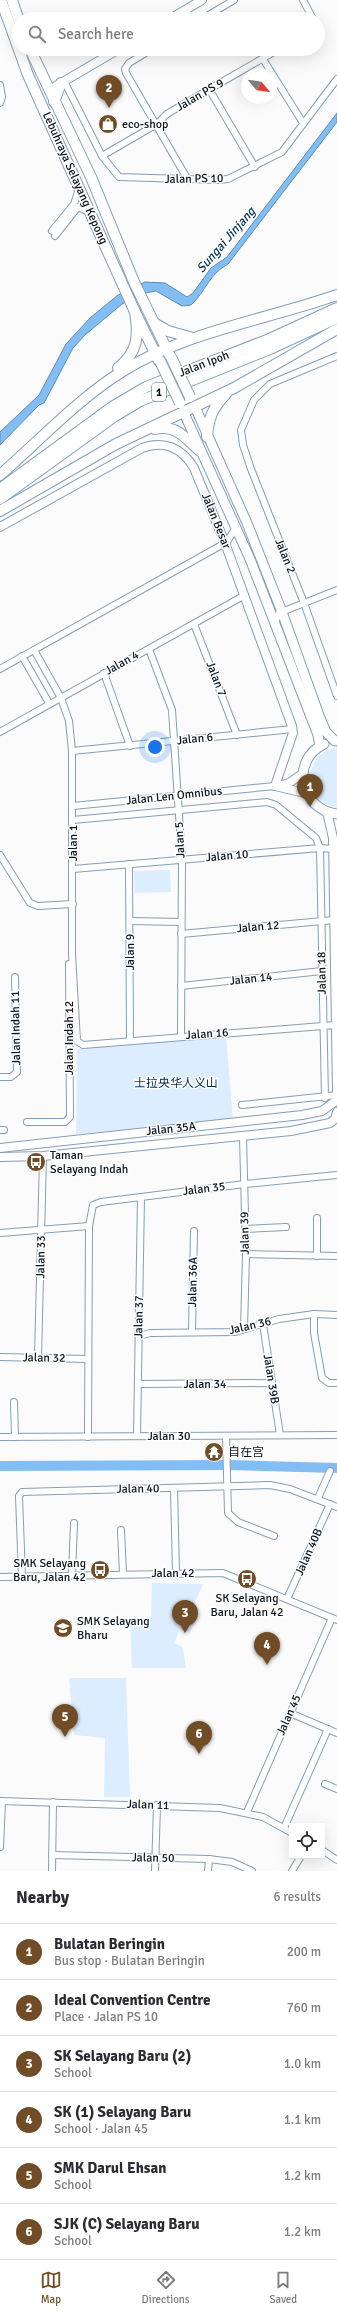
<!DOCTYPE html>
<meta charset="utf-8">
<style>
body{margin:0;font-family:Signika,"Noto Sans SC",sans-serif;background:#f2f2f3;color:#2b2b33}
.controls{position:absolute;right:12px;bottom:12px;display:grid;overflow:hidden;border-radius:0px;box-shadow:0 4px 16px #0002}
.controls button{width:36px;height:36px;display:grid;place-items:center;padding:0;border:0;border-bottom:1px solid #e1e1e2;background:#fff;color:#2b2b33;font:20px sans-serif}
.compass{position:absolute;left:241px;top:68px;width:36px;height:36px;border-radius:50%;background:#fff;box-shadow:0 4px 16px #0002;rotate:119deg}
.you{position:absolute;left:155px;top:747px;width:14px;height:14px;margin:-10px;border:3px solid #fff;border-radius:50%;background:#1a73e8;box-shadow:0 0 0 6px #1a73e833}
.badge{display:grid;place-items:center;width:26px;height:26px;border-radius:50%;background:#704d26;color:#fff;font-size:13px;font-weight:700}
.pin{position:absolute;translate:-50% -33px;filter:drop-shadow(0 1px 2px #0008)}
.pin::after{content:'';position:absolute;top:21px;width:14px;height:12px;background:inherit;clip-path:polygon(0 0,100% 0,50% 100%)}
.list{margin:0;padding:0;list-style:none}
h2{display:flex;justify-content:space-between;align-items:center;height:52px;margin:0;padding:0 16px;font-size:17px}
h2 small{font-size:13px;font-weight:400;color:#7c7c81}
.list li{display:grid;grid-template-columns:26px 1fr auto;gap:12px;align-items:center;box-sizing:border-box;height:56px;padding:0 16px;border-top:1px solid #e1e1e2}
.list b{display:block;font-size:15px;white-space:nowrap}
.list p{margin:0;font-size:13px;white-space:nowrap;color:#7c7c81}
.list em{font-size:13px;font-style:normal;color:#7c7c81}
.icon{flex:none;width:22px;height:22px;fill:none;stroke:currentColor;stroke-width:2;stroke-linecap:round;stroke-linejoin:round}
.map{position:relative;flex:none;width:337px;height:1871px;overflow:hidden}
.search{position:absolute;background:#fff;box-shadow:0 4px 16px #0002;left:12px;right:12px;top:12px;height:44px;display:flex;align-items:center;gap:10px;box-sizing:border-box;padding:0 14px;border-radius:22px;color:#7c7c81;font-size:15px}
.sheet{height:388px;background:#fff}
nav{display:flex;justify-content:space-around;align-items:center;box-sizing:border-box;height:56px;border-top:1px solid #e1e1e2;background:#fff;font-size:11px;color:#7c7c81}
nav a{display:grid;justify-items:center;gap:2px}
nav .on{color:#704d26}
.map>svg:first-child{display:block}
</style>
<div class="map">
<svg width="337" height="1871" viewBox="0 0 337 1871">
<rect width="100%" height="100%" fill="#fbfbfb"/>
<g fill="#dbedfe">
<path d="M337,748V807C302,803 302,751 337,748Z"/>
<path d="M170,870L171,892L135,893L134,871Z"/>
<path d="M226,1035L233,1121L76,1134L77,1049Z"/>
<path d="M152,1583L203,1584L192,1609L199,1613L190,1633L180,1629L174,1643L183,1647L186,1668H132L130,1621L151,1619Z"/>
<path d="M69,1678H126L130,1797H104L105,1738L74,1735Z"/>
</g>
<path fill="#82bef4" stroke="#5e8bb4" d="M337,113V122L228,264C208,275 207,290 191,305L182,306L156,291L145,293L122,304L85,335L73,348L44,403L39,405L0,445V432L39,395L66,344L90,318L118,295L145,282L165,283L187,297L193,293L211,268L227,257Z"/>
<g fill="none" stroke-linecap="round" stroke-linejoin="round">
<g stroke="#82bef4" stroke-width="10">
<path d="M228,1465L337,1468"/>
<path d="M0,1466L226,1465"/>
</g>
<g stroke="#839eb7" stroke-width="8">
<g id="minor">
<path d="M303,0L313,19"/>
<path d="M202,19L234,0"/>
<path d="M152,49L129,63L125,69L126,73L188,180"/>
<path d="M263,59L303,123"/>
<path d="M64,81L102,156L119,177L218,180L228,179L282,152L337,79"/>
<path d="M0,85L2,97L0,103"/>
<path d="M209,89L255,167"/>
<path d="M102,156L157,124L167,114L182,105L279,49"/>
<path d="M52,231L74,204L79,189"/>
<path d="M55,236L78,207L89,212"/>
<path d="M337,356L270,384L254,400L241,430L243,445L251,469L304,603L337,696"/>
<path d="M275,623L279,613L337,590"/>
<path d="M194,624L237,735"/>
<path d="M149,649L172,710L182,860L181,1035"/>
<path d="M34,650L61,698L69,721L72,751V954L77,1041L83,1045L335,1025"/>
<path d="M22,656L49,703"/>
<path d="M0,669L227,542L236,527"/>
<path d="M104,673L130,746"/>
<path d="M0,732L245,595"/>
<path d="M72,751L293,729"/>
<path d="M73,806L275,786"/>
<path d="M73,820L267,802L276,805L316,838L320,848L325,1098"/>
<path d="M0,855L30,903L38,906L73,904"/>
<path d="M129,864L130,1040"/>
<path d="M73,869L320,848L333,849"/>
<path d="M130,921L181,922"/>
<path d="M181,934L334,920"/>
<path d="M181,986L322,971"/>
<path d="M0,1077H11L17,1072L15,977"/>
<path d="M242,1105L337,1095"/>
<path d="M27,1122H65L70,1117L69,964"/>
<path d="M0,1130H4"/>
<path d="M243,1137L246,1254L244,1329"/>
<path d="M317,1218V1256"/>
<path d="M245,1229L286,1227"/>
<path d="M0,1233L89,1226"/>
<path d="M246,1254L337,1256"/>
<path d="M314,1314V1333L322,1378L329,1383H337"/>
<path d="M263,1324L280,1435"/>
<path d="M192,1332L194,1231"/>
<path d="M139,1336L150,1333L235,1332L279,1319L314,1314L337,1315"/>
<path d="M0,1357L87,1359"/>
<path d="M38,1358L43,1156"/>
<path d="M138,1384L272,1383"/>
<path d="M14,1402L15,1437"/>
<path d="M137,1436L141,1197"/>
<path d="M226,1436L228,1513L238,1522L274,1536"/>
<path d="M0,1437L337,1435"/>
<path d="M88,1437L89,1226L93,1205L101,1202L245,1184L337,1175"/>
<path d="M174,1488L176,1573"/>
<path d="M318,1498L330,1471"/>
<path d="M121,1530L123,1574"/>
<path d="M72,1575L74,1523"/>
<path d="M0,1577L223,1573L337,1620"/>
<path d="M22,1577L19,1496L22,1492L270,1485L290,1489L337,1507"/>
<path d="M287,1599L330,1504"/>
<path d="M290,1713L337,1733"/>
<path d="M325,1784L337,1789"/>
<path d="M0,1801L220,1808L263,1817L292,1833"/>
<path d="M247,1812L332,1618"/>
<path d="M284,1828L328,1729"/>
<path d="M0,1847L2,1802"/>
<path d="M322,1850L337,1860"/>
<path d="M52,1855L209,1859L232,1862L252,1871"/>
<path d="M52,1871L53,1802"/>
<path d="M155,1871L157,1805"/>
<path d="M208,1871L209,1859"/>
<path d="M292,1871L301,1856"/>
</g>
</g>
<g stroke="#839eb7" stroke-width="10">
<g id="tertiary">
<path d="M170,19L202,0"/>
<path d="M56,86L119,49"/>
<path d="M0,527L142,448C164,440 182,448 194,468L225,543L292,726L293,733L275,786"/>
<path d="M282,785L289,783L302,774"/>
<path d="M275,786L305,793"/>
<path d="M327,812L333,838L337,1092"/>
<path d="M0,1148L302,1115L322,1111L337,1100"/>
<path d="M0,1157L43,1156L291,1131L330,1123L335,1119L337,1112"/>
</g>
</g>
<g stroke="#839eb7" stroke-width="11">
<g id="secondary">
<path d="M195,407L247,523L282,612L320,718L326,732L335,741"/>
<path d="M184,413L250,559L318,735L320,746"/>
<path d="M324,744C289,761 301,810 337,814"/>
</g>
</g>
<g stroke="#839eb7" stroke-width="12">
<g id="primary">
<path d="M1,0L28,75L135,312L159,361"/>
<path d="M12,0L19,21"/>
<path d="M30,49L91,177L134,282L170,356"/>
<path d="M54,102L61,83"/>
</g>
</g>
<g stroke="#839eb7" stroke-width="12">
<g id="trunk">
<path d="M154,323L168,331L193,338"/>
<path d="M118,368C138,352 139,336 135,312"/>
<path d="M155,429C177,424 186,439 200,451"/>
<path d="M207,437C208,419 213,407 226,394"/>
<path d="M0,475C39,441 80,397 123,371C187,331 266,320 337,295"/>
<path d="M0,489L112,407L146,387L267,340L337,308"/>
<path d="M0,499L115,416L140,401L270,349L337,318"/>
<path d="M0,511L116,444L234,388L337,329"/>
</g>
</g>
<use href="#minor" stroke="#fff" stroke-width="6"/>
<use href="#tertiary" stroke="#fff" stroke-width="8"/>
<use href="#secondary" stroke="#fff" stroke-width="9"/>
<use href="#primary" stroke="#fff" stroke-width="10"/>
<use href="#trunk" stroke="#fff" stroke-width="10"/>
<g stroke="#839eb7" stroke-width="12" stroke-linecap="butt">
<g id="primary-bridge">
<path d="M171,357L190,397"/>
<path d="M160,361L180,403"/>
</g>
</g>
<use href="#primary-bridge" stroke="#fff" stroke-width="10"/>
</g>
<defs>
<g id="shop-disc" transform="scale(1)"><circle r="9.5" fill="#704d26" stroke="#fff"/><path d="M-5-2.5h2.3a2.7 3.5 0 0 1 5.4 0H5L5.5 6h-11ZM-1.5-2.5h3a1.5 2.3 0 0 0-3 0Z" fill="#fff"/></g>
<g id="bus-disc" transform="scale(1)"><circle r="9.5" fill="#704d26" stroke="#fff"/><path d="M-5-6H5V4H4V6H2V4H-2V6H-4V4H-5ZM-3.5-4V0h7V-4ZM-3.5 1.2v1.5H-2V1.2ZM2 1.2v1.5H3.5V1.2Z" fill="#fff"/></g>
<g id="temple-disc" transform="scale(1)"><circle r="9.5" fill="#704d26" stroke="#fff"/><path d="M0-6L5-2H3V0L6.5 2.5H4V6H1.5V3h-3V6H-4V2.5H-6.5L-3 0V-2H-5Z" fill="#fff"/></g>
<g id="school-disc" transform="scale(1)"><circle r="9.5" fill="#704d26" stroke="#fff"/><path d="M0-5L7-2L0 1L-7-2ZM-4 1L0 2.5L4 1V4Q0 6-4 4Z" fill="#fff"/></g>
</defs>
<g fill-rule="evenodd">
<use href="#shop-disc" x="108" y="124"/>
<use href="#bus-disc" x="36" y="1162"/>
<use href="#temple-disc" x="214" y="1452"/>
<use href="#bus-disc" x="100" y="1570"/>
<use href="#bus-disc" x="247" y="1579"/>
<use href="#school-disc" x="63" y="1628"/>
</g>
<g text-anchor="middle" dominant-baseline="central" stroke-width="3" stroke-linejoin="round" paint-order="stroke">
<rect fill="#fff" stroke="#535a61" stroke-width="1" x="152" y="383" width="14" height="18" rx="3"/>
<g font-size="11" font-weight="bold" fill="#09141d">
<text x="159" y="392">1</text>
</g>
<g font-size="12" fill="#09141d" stroke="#fff">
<text transform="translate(200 95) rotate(-30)">Jalan PS 9</text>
<text transform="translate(75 178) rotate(66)">Lebuhraya Selayang Kepong</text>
<text transform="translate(194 179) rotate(-1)">Jalan PS 10</text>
<text transform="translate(204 364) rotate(-21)">Jalan Ipoh</text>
<text transform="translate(216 521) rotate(68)">Jalan Besar</text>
<text transform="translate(285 556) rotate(68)">Jalan 2</text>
<text transform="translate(122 663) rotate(-29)">Jalan 4</text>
<text transform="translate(216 679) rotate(69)">Jalan 7</text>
<text transform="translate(195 739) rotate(-6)">Jalan 6</text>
<text transform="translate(174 796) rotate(-6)">Jalan Len Omnibus</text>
<text transform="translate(180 840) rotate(-93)">Jalan 5</text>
<text transform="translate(73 843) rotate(-90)">Jalan 1</text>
<text transform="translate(227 856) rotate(-5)">Jalan 10</text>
<text transform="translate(258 927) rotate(-5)">Jalan 12</text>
<text transform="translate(130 952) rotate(-90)">Jalan 9</text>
<text transform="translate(322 973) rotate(-91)">Jalan 18</text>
<text transform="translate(251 979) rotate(-6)">Jalan 14</text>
<text transform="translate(16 1028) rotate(-91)">Jalan Indah 11</text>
<text transform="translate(207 1034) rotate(-4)">Jalan 16</text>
<text transform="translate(69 1038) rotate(-90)">Jalan Indah 12</text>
<text transform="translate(171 1129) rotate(-6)">Jalan 35A</text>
<text transform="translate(204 1189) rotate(-7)">Jalan 35</text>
<text transform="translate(245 1233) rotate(-91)">Jalan 39</text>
<text transform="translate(41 1257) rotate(-89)">Jalan 33</text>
<text transform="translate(193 1282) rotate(-89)">Jalan 36A</text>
<text transform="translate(139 1317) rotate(-89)">Jalan 37</text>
<text transform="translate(250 1326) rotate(-13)">Jalan 36</text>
<text transform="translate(44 1358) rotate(1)">Jalan 32</text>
<text transform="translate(271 1379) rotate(81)">Jalan 39B</text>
<text x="205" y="1384">Jalan 34</text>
<text x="169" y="1436">Jalan 30</text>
<text transform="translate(138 1489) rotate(-1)">Jalan 40</text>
<text transform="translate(309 1552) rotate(-66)">Jalan 40B</text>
<text x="173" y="1573">Jalan 42</text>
<text transform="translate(289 1715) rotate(-66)">Jalan 45</text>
<text transform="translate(148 1805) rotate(2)">Jalan 11</text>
<text transform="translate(153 1858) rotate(1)">Jalan 50</text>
</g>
<g font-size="12" fill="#09141d" stroke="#fff" text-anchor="start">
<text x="122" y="124">eco-shop</text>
<text x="50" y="1155">Taman<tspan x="50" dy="14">Selayang Indah</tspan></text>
<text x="228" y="1452">自在宫</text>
<text x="86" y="1563" text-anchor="end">SMK Selayang<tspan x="86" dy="14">Baru, Jalan 42</tspan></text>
<text x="247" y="1598" text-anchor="middle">SK Selayang<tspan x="247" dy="14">Baru, Jalan 42</tspan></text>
<text x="77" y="1621">SMK Selayang<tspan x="77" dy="14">Bharu</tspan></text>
</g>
<g font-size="12" fill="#002c4e" stroke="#fff">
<text x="176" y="1083">士拉央华人义山</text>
</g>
<g font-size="13" font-style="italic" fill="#043356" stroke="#fff">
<text transform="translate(226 240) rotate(-49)">Sungai Jinjang</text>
</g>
</g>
</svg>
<div class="controls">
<button><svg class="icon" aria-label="locate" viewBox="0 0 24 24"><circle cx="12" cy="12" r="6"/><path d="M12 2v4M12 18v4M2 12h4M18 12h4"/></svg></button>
</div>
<svg class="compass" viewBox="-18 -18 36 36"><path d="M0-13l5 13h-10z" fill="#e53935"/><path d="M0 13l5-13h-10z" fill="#7c7c81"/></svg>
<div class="you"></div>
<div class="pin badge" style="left:310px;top:807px">1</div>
<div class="pin badge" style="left:109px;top:108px">2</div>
<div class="pin badge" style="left:185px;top:1633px">3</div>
<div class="pin badge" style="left:267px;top:1665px">4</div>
<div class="pin badge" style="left:65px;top:1737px">5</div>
<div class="pin badge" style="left:199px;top:1754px">6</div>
<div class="search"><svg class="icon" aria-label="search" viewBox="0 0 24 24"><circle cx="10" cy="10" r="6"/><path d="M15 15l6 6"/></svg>Search here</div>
</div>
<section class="sheet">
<h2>Nearby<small>6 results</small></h2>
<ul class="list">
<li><span class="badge">1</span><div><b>Bulatan Beringin</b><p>Bus stop · Bulatan Beringin</p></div><em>200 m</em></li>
<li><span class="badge">2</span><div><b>Ideal Convention Centre</b><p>Place · Jalan PS 10</p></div><em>760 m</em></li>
<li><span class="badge">3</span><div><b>SK Selayang Baru (2)</b><p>School</p></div><em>1.0 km</em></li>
<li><span class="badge">4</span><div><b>SK (1) Selayang Baru</b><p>School · Jalan 45</p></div><em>1.1 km</em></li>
<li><span class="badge">5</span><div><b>SMK Darul Ehsan</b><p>School</p></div><em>1.2 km</em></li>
<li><span class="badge">6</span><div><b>SJK (C) Selayang Baru</b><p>School</p></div><em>1.2 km</em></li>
</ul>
</section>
<nav>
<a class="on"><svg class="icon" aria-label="map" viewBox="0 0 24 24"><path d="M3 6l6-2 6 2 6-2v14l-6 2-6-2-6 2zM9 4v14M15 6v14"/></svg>Map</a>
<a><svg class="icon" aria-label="directions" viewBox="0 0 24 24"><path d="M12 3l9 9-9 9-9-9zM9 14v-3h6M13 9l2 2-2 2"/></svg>Directions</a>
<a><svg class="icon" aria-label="saved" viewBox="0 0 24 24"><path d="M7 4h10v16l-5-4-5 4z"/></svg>Saved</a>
</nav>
